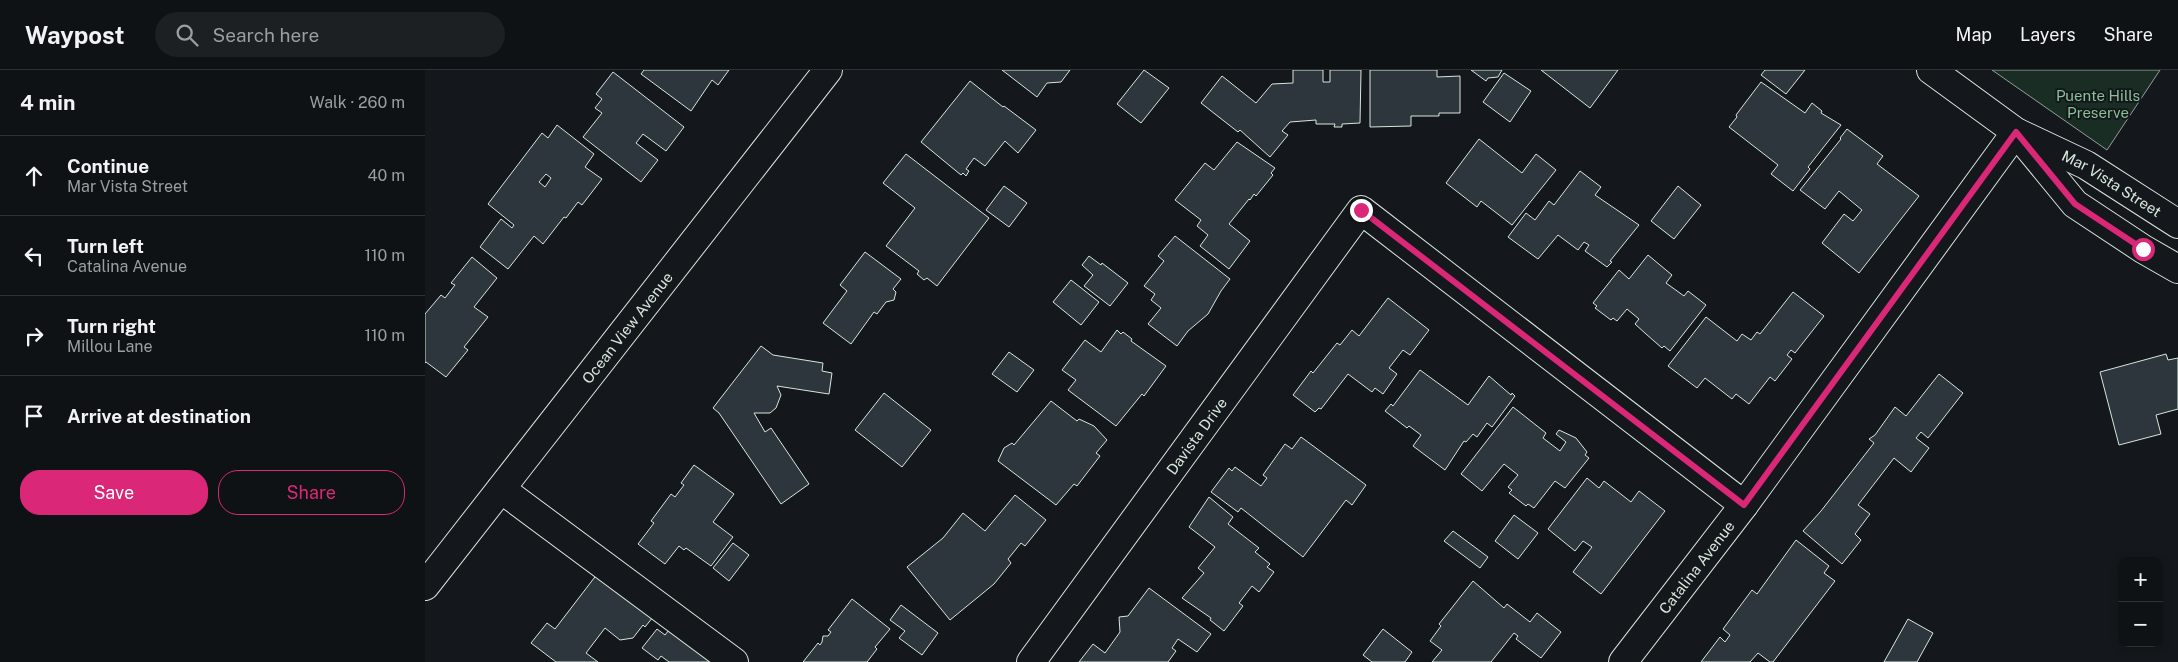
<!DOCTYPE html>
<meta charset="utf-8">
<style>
body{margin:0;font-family:"Public Sans",sans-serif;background:#1d2022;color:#f1f3f6}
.controls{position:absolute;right:15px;bottom:15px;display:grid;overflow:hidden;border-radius:10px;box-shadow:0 2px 8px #0003}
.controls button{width:45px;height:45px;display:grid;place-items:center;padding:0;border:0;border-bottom:1px solid #2f3234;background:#0f1215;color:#f1f3f6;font:25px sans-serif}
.stop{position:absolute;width:15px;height:15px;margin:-11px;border:4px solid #db2777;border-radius:50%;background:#fff}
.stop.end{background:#db2777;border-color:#fff;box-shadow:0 1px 5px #0008}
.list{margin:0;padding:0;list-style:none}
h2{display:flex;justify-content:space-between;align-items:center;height:65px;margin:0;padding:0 20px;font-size:21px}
h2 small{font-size:16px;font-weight:400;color:#9b9ea0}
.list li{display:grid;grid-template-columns:32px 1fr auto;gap:15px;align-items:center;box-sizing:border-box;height:80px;padding:0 20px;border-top:1px solid #2f3234}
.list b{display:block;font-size:19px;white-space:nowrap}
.list p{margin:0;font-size:16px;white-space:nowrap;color:#9b9ea0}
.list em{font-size:16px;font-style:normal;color:#9b9ea0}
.actions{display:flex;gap:10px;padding:15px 20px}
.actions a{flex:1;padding:11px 0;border:1px solid #db2777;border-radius:20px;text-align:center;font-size:18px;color:#db2777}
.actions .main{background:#db2777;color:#fff}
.icon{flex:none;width:28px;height:28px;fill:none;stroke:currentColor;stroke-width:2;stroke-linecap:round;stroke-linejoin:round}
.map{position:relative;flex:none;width:1753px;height:592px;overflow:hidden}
header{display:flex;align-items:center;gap:30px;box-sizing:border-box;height:70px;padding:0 25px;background:#0f1215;border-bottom:1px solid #2f3234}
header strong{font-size:24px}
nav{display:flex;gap:28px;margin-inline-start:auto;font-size:18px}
.search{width:350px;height:45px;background:#1d2022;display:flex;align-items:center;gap:12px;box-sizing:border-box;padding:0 18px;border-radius:28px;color:#9b9ea0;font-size:19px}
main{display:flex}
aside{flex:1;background:#0f1215}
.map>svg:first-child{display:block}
</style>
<header>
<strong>Waypost</strong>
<div class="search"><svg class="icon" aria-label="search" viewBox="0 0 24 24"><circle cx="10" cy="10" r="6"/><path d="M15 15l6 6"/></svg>Search here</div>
<nav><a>Map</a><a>Layers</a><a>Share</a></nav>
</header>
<main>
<aside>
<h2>4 min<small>Walk · 260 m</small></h2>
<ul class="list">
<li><svg class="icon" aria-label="ahead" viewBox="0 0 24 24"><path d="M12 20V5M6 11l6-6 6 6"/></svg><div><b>Continue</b><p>Mar Vista Street</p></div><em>40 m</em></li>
<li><svg class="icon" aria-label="left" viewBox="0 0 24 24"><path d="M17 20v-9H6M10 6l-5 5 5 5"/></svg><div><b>Turn left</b><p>Catalina Avenue</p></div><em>110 m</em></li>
<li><svg class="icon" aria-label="right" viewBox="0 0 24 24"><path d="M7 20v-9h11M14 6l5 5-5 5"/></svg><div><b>Turn right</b><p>Millou Lane</p></div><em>110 m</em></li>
<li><svg class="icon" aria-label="arrive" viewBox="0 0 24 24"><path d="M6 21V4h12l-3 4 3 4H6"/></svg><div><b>Arrive at destination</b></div></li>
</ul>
<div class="actions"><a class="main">Save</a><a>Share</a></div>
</aside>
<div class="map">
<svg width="1753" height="592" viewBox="0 0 1753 592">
<rect width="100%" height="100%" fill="#14181c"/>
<path fill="#1a2d24" stroke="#939e99" d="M1567,0H1735L1682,80Z"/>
<g fill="#2c363c" stroke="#d8e6dc" fill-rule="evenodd">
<path d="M219,0H304L293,15L287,10L266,41L216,4Z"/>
<path d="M577,0H645L636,12L622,13L612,27Z"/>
<path d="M719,0L744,18L716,53L692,34Z"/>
<path d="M868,0H898V12H905V0H936L935,53L917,54V57H909L910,54H891V50L865,52L857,61L863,65L845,87L815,60L813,62L776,33L797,6L831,33L847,14L868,13Z"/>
<path d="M945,0H1012V7L1035,6V43H1014V46H986V56L945,57Z"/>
<path d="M1046,0H1077L1073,7L1063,8L1061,11Z"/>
<path d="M1116,0H1193L1165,38Z"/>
<path d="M1340,0H1380L1361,24L1336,5Z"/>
<path d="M188,2L259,57L241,81L218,64L211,73L233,90L216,112L158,67L177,43L170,38L177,29L171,24Z"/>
<path d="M1079,3L1106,21L1085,52L1058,32Z"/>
<path d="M545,11L578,37L579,36L611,60L593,83L580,71L560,96L549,88L541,99L544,101L541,106L538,103L536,105L496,72Z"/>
<path d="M1336,12L1380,43L1387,33L1397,41L1396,43L1416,55L1383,97L1385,99L1368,121L1346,104L1353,95L1304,57L1312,47L1311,45Z"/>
<path d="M132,55L169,84L160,97L177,109L157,135L153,132L141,148L139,147L118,174L109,166L83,199L55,177L76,149L87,158L89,155L63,134L117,63L123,68ZM121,104L126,108L120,117L114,112Z"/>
<path d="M1422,59L1458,86L1452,94L1494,126L1434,203L1397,173L1419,144L1428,151L1437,140L1414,121L1400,139L1375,120L1416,69L1415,68Z"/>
<path d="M1054,69L1097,103L1111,84L1131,100L1087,155L1056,131L1052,137L1021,113Z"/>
<path d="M812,72L850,98L846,103L848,105L831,126L829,124L825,130L824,129L804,154L825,171L804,199L775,176L783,165L772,156L776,150L750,130L780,93L789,100Z"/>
<path d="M481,84L564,148L512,216L502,208L499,210L492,204L494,201L461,176L490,138L458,113Z"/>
<path d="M1155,101L1176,117L1170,125L1214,155L1185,191L1187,192L1182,197L1160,181L1164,175L1159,172L1153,180L1133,165L1113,189L1083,167L1101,143L1110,150L1124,131L1129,135Z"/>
<path d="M579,116L602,133L584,157L561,140Z"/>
<path d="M1253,116L1276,135L1249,169L1226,151Z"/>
<path d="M750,166L805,209L796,221L783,244L763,261L752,276L723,254L736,238L726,230L730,224L719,216L739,191L733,186Z"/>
<path d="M440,182L476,209L468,219L471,222L469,230L461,232L452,244L449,242L426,274L398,253L422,221L415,215Z"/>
<path d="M1223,185L1247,205L1241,213L1259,226L1263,221L1281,235L1245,281L1239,276L1237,278L1221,264L1210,254L1214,249L1202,239L1192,251L1188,248L1186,250L1170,238L1172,236L1168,233L1194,200L1204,209Z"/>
<path d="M664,186L676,195L677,193L703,213L685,236L659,216L668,205L657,195Z"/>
<path d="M47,187L72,208L49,237L63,247L39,277L43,280L21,307L1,292L0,293V244L16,225L20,228L30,215L26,213Z"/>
<path d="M646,210L674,232L656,255L628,232Z"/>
<path d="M1368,222L1399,246L1370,283L1366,280L1362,285L1367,289L1350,311L1345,307L1324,334L1311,324L1307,329L1280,308L1272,318L1243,296L1281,247L1312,271L1317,264L1326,270L1332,262L1335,264Z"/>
<path d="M963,228L1004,260L985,285L978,280L964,298L972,304L958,324L950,318L947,322L923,304L896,339L894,338L890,342L868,325L886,301L888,303L912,273L915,275L927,260L934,266Z"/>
<path d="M692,260L696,264L698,262L707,269L706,271L741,296L719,326L717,324L691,356L643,320L651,310L637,300L660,270L676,282Z"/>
<path d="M336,276L348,285L398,293L397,301L407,303L404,324L352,316L356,325L351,338L345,343H329L340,362L346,358L384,414L356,434L294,343L288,338Z"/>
<path d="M584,282L609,300L592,322L567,304Z"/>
<path d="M1741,284L1743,290L1753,288V339L1731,345L1736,364L1694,375L1675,302Z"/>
<path d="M995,300L1043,335L1064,306L1086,325L1087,323L1090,326L1067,357L1062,353L1052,367L1048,364L1041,372L1039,371L1020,400L988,376L996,365L984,356L982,358L960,341L966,334L968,336Z"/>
<path d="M1514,304L1538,323L1503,368L1496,362L1491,368L1504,378L1486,402L1469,388L1433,435L1445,444L1430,464L1436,470L1417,494L1378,461L1396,441L1449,373L1444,369L1450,365L1470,337L1481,346Z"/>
<path d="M459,323L506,360L477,397L430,360Z"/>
<path d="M626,331L652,351L654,349L669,356L682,370L671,383L675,386L652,416L649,414L631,435L573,391L579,378L587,373L589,375Z"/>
<path d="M1088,337L1121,363L1118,368L1135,381L1141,372L1131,364L1134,360L1151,368L1162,382L1160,385L1164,388L1140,418L1130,411L1109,438L1103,434L1101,436L1084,423L1087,420L1083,417L1093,405L1079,394L1057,421L1036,404Z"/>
<path d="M876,367L941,415L927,435L921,430L878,487L816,438L813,442L786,422L804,398L807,401L810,397L836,416L842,408L838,405L860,374L867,379Z"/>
<path d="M269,395L309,424L288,452L308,467L286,496L261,478L259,480L254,476L240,494L213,474L229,453L226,451L246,424L250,427L259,415L256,413Z"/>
<path d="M1162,408L1174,418L1179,411L1206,432L1214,421L1240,441L1176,524L1148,502L1167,477L1158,471L1150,481L1123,459Z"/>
<path d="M590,425L621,450L600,476L596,473L583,489L586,493L569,514L525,550L482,497L518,468L538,443L560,461Z"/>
<path d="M784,427L808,447L803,454L834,478L830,482L845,494L842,497L849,502L834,522L827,516L814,533L818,536L799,561L785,550L786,548L757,528L779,503L773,498L790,477L764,457Z"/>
<path d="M1089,445L1113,463L1093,489L1070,471Z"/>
<path d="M1028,461L1063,487L1055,498L1019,471Z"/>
<path d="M1371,470L1404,496L1399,503L1410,511L1348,592H1345L1333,583L1325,592H1276L1295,567L1300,572L1305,565L1298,559L1327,520L1332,524Z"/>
<path d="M308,473L324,485L304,511L288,498Z"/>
<path d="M176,499L232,542L220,557L218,555L208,568L195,570L180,558L161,583L173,592H131L106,573L122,553L130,559Z"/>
<path d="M1048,511L1079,538L1082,534L1105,552L1112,543L1136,562L1116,588L1091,569L1093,566L1089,563L1066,592H1007L1017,580L1005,571L1016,556L1014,554Z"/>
<path d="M724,518L786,564L772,582L753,569L747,578L751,581L743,592H654L668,574L680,583L695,562L694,547L703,546Z"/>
<path d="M427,529L465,559L450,577L452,579L442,592H378L393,573L395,575L397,572L398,566H403L406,562L403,560Z"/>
<path d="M476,535L513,563L497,585L474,568L480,561L465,550Z"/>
<path d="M1483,549L1508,563L1492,592H1459Z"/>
<path d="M248,555L295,592H244L236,586L233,590L217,578L232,559L240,565Z"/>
<path d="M958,559L987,582L980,592H947L938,585Z"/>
</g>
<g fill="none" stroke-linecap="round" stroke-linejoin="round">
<g stroke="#d8e6dc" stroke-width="30">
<g id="minor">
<path id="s1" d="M1506,0L1591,62L1661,95L1753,154"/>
<path d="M1595,67L1650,134L1718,179L1753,199"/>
<path d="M76,419L309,592"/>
<path id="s2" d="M0,516L403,0"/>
<path id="s3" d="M606,592L936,140L1319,435"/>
<path id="s4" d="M1198,592L1319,435L1591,62"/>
</g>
</g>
<use href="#minor" stroke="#14181c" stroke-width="28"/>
</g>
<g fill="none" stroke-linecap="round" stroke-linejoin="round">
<path stroke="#db2777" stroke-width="6" d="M936,140L1319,435L1591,62L1650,134L1718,179"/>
</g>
<g text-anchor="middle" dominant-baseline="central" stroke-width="4" stroke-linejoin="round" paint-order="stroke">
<g font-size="15" fill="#8ac095" stroke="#14181c">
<text x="1673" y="25">Puente Hills<tspan x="1673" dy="17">Preserve</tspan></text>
</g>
<g font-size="15" fill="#d8e6dc" stroke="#14181c">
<text stroke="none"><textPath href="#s1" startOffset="214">Mar Vista Street</textPath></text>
<text stroke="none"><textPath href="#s2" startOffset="328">Ocean View Avenue</textPath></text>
<text stroke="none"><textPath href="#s3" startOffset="280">Davista Drive</textPath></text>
<text stroke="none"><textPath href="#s4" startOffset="120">Catalina Avenue</textPath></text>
</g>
</g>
</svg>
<div class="controls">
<button>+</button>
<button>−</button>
</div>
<div class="stop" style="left:1718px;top:179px"></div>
<div class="stop end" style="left:936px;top:140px"></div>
</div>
</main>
